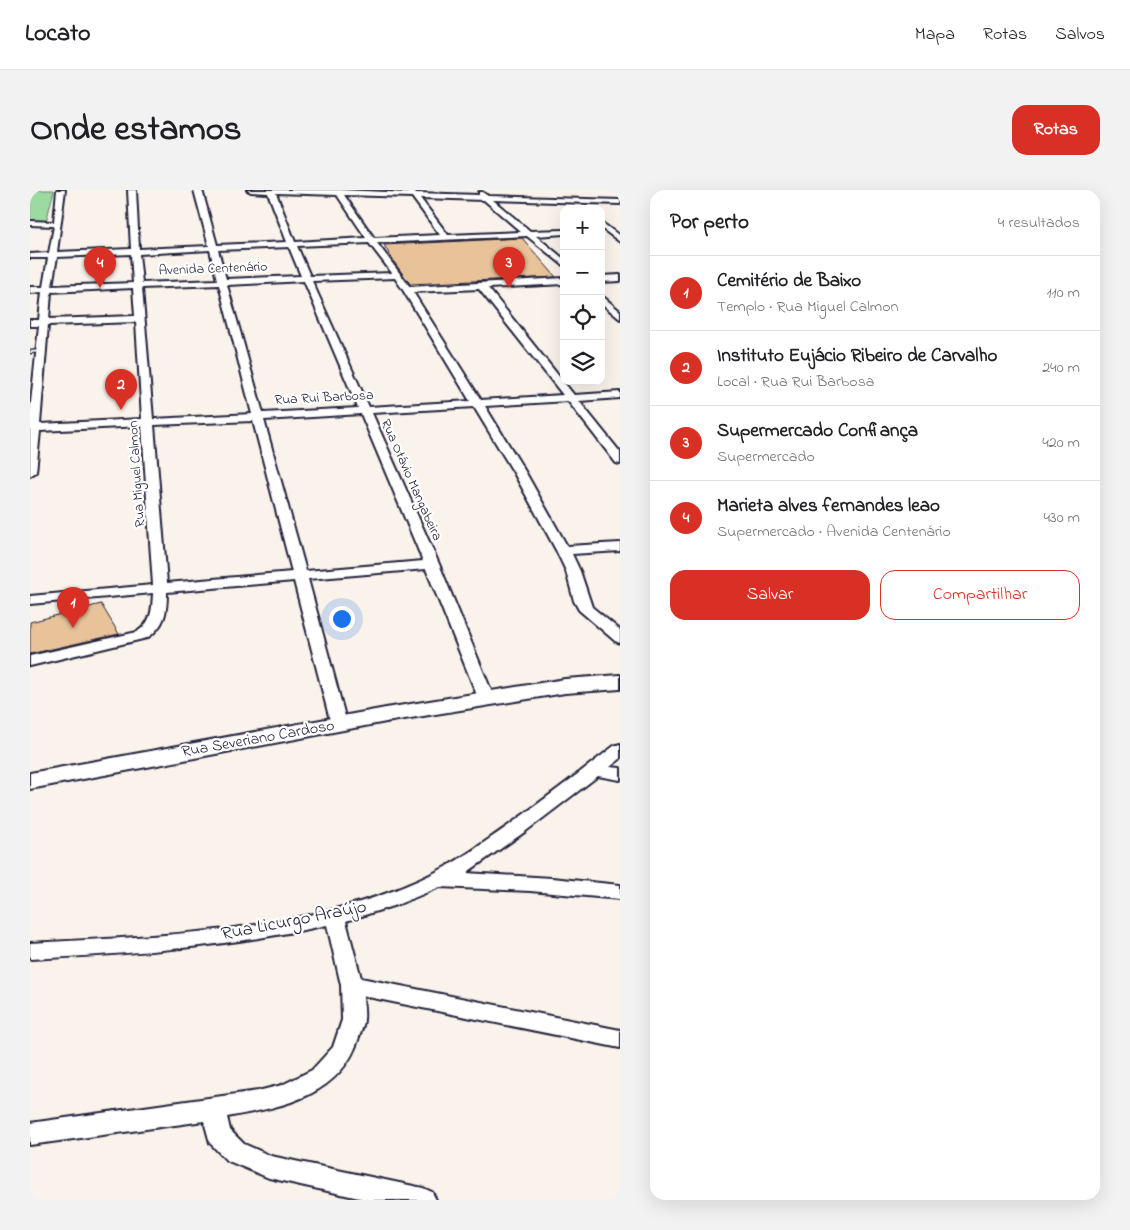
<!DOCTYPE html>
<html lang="pt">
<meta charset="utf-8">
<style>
body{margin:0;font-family:"Indie Flower",sans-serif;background:#f2f2f2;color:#202124}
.controls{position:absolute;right:15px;top:15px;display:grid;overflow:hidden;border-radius:10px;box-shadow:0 5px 20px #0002}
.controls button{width:45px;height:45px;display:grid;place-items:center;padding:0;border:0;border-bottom:1px solid #e0e0e0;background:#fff;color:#202124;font:25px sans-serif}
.you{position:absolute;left:311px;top:428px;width:18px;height:18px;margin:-12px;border:4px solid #fff;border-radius:50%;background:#1a73e8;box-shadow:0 0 0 8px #1a73e833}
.badge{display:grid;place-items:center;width:32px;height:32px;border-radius:50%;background:#d93025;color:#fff;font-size:16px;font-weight:700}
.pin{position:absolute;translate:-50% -41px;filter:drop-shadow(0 1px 2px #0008)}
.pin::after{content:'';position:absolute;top:26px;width:18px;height:15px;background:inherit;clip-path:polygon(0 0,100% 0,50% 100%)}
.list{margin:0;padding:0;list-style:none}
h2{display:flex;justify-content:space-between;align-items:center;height:65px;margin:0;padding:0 20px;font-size:21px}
h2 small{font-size:16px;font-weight:400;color:#757577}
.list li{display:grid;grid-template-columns:32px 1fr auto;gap:15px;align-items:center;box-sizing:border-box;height:75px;padding:0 20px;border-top:1px solid #e0e0e0}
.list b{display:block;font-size:19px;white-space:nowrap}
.list p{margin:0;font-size:16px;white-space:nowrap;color:#757577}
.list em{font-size:16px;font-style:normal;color:#757577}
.actions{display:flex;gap:10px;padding:15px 20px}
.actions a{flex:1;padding:11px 0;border:1px solid #d93025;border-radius:15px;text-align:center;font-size:18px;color:#d93025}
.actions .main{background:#d93025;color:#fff}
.icon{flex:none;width:28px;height:28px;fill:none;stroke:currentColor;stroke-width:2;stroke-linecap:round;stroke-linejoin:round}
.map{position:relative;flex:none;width:590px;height:1010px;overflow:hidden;border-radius:15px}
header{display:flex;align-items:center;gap:30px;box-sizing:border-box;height:70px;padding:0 25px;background:#fff;border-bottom:1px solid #e0e0e0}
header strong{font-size:24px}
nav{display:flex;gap:28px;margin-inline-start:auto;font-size:18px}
.intro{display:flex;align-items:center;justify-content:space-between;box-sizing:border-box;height:120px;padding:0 30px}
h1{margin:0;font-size:35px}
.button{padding:12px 22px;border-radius:15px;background:#d93025;color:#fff;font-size:18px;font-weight:700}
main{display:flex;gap:30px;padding:0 30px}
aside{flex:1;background:#fff;border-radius:15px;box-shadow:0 5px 20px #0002}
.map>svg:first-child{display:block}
</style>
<header>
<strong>Locato</strong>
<nav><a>Mapa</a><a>Rotas</a><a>Salvos</a></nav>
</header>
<div class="intro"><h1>Onde estamos</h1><a class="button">Rotas</a></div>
<main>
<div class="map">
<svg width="590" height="1010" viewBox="0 0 590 1010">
<rect width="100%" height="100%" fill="#faf3eb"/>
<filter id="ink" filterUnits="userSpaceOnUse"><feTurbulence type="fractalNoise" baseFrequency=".02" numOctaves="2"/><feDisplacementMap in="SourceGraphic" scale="10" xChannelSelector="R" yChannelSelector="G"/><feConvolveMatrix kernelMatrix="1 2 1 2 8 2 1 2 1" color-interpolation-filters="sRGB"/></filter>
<g filter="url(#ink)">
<path fill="#9cdaa2" stroke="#5f7e6e" d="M0,0H24L16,32H0Z"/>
<g fill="#e8c299" stroke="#22223b">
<path d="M492,48L526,87L380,94L364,72L354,55Z"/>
<path d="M71,414L89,444L0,464V432Z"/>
</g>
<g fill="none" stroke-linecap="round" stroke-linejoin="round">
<g stroke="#22223b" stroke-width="3">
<path id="lane" d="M11,160H13V162L0,163V161Z"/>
</g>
<g stroke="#22223b" stroke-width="4">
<g id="street">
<path d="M27,0H35L27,62L101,59L98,0H106L109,59L179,56L164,0H172L187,55L257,52L238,3L221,2L217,0H311L379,3L376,0H384L386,3L449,5V2H452L458,6L590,10V14L463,10L500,41L534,40V44L506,46L534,69V76L497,46L347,53L380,97L534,88V94L458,98L544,205L590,202V208L549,211L590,262V274L586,273L538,211L455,216L496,283L537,356L590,353V361L542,364L550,381L562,417L590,440V453L585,451L549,420L544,411L536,381L526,360L484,283L444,217L342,223L409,374L465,510L463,513H451L449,510L396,379L278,389L317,534L315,538L309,539L303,538L301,534L264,391L137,402C137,422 135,436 117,448L0,476V466L107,442C122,432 122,420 123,403L0,414V406L123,395L112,236L10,241L6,282L0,286V222L9,136H0V130H9L12,102L0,103V97H13L18,68H0V64L19,63L24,36L0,35V31L24,32ZM246,3L307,5L336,48L265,52ZM314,5L382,7L410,45L344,48ZM390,8L454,10L491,42L418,45ZM339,53L362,83L280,86L267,56ZM259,57L271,86L196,89L188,60ZM180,60L187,90L112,93L109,64ZM101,64L103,93L22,96L27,67ZM365,88L373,100L440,211L339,217L282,91ZM274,91L328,218L233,223L197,95ZM189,95L222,224L123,229L112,98ZM103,98L105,126L19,129L21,102ZM449,99L533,205L451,210L383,102ZM106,132L112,229L10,234L18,135ZM331,224L393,371L276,381L234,230ZM223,231L262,382L137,393L124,235Z"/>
<path d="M571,32L590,46V52L571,38Z"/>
<path d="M590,85V91L571,92V86Z"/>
<path d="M571,105L590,121V129L571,113Z"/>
<path d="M590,554V569L580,577L590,578V590L568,586L496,641L436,683L522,688L590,695V709L500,701L410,697L369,714L316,731L331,788L590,840V858L333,806C333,813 335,821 334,829C334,835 331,841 329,847C311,907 251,917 197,927L200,940L214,954L241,966L393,998L402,1002L406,1010H338L239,988L196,970L180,953L174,931L0,955V933L228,901L252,895L282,880L303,857L312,830L311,795L297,735C199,757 100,764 0,769V753C130,746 290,742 408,681C432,669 453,653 475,638C512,611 548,584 584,556Z"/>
</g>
</g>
<g stroke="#22223b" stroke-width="4">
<path id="secondary" d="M590,485V499L535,503L356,532L0,599V583L356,518L535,489Z"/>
</g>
<use href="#lane" fill="#fff" fill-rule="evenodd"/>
<use href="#street" fill="#fff" fill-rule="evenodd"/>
<use href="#secondary" fill="#fff" fill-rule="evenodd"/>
</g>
</g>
<g text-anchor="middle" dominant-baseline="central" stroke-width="4.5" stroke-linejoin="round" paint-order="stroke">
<g font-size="14" fill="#22223b" stroke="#fff">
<text transform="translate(183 79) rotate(-2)">Avenida Centenário</text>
<text transform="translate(294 208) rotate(-3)">Rua Rui Barbosa</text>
<text transform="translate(107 284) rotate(-94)">Rua Miguel Calmon</text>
<text transform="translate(381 290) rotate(66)">Rua Otávio Mangabeira</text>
</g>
<g font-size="16" fill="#22223b" stroke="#fff">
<text transform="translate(228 549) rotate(-10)">Rua Severiano Cardoso</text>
</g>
<g font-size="19" fill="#22223b" stroke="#fff">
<text transform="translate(264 731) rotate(-11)">Rua Licurgo Araújo</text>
</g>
</g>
</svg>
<div class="controls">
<button>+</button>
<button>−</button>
<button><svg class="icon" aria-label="locate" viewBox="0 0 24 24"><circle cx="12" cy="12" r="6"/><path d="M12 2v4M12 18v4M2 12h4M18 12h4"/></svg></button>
<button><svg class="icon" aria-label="layers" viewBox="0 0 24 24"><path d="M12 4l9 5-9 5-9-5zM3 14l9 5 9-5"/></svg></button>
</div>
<div class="you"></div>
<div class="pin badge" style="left:43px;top:438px">1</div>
<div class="pin badge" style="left:91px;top:220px">2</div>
<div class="pin badge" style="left:479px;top:98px">3</div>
<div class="pin badge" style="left:70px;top:98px">4</div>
</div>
<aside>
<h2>Por perto<small>4 resultados</small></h2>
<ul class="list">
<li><span class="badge">1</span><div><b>Cemitério de Baixo</b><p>Templo · Rua Miguel Calmon</p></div><em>110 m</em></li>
<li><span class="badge">2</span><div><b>Instituto Eujácio Ribeiro de Carvalho</b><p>Local · Rua Rui Barbosa</p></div><em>240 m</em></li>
<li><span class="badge">3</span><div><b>Supermercado Confiança</b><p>Supermercado</p></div><em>420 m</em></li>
<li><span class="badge">4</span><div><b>Marieta alves fernandes leao</b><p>Supermercado · Avenida Centenário</p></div><em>430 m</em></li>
</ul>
<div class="actions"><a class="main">Salvar</a><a>Compartilhar</a></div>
</aside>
</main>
